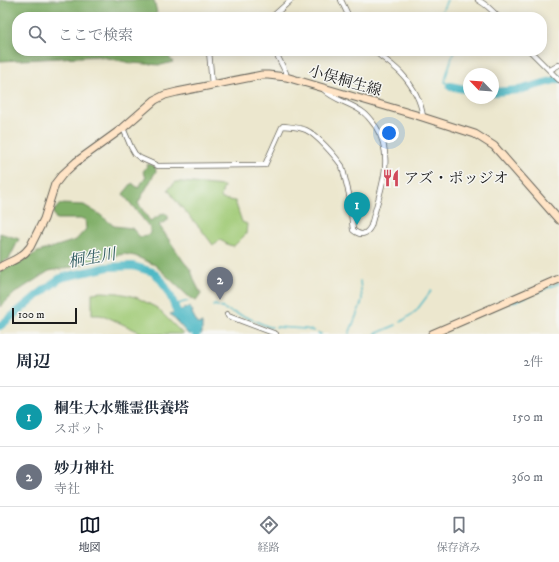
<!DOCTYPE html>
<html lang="ja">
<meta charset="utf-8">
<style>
body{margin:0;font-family:"IM FELL DW Pica","Noto Serif JP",serif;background:#f2f2f3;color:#1f2937}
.compass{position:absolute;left:463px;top:68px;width:36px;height:36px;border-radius:50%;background:#fff;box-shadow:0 2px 10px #0003;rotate:295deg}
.scale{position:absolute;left:12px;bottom:10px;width:65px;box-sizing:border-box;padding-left:4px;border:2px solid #1c1c1c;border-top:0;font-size:11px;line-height:14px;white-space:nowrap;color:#1c1c1c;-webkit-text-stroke:3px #f6f6f2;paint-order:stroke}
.you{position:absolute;left:389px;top:133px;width:14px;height:14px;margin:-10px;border:3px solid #fff;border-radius:50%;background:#1a73e8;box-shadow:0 0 0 6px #1a73e833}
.badge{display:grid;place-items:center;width:26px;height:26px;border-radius:50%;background:#111827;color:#fff;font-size:13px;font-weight:700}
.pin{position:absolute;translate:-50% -33px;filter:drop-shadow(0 1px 2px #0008)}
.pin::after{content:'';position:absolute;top:21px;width:14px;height:12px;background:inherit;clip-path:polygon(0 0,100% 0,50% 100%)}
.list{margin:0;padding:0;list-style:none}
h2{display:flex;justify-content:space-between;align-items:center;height:52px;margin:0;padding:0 16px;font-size:17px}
h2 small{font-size:13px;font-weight:400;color:#747a83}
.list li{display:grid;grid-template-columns:26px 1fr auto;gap:12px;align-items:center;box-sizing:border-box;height:60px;padding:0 16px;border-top:1px solid #e0e1e3}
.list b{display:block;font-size:15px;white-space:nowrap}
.list p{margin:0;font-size:13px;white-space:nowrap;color:#747a83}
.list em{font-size:13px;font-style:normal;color:#747a83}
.icon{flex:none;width:22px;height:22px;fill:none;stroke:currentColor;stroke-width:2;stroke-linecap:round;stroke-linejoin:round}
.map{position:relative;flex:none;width:559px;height:334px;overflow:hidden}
.search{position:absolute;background:#fff;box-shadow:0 2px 10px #0003;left:12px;right:12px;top:12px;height:44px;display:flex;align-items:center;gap:10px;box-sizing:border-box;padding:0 14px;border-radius:16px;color:#747a83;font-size:15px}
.sheet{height:172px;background:#fff}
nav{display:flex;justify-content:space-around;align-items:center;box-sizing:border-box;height:56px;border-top:1px solid #e0e1e3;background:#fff;font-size:11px;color:#747a83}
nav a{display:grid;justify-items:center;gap:2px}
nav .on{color:#111827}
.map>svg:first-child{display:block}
</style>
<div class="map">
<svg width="559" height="334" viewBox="0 0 559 334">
<rect width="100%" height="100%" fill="#f6f6f2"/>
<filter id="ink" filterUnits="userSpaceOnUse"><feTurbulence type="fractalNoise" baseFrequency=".025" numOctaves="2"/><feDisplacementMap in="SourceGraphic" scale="8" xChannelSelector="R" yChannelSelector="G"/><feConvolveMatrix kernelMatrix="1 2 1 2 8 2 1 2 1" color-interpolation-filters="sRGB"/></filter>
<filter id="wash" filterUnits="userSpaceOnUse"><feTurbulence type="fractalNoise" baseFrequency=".012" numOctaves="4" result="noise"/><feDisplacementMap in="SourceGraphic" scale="16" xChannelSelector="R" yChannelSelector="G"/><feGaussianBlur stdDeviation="0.9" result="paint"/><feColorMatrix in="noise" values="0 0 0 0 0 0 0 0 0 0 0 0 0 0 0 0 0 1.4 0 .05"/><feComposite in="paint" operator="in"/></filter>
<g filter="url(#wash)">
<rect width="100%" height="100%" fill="#ece7ce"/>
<g fill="#a1cb77" stroke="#5e744a">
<path d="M176,182H181L224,186L221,196L222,199L235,201L242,222L247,224L246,234L234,246L229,245L220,240L213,245L200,228L176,201L168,189Z"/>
<path d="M102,292L118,293L128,295L138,298L157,308L183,334H144L105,316L99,315H92V293Z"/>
</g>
<g fill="#80af68" stroke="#4e6642">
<path d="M0,0H154L157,13L150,17H17V51H164L173,62L161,65L131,63L98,56L0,61Z"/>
<path d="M148,164L155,166L156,171L138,203L150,221L164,213L168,215V220L159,225L184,262L191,270L195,282L201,294L197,300L195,301L189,297L155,265L135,256L124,254L96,260L77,266L49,271L15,293L0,307V271L22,261L38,252L76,240L86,229L85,219H56L53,212L60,204L84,205L99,214L114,226L132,228L140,237L147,236L150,233V228L123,194L132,183L138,188L146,177L143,172Z"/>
<path d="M0,233L19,239L9,259L0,263Z"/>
</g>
<path fill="#49b7c4" stroke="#326a70" d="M189,307L193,311L192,313L198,324L202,323V334H188L170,314Z"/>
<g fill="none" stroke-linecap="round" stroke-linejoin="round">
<g stroke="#49b7c4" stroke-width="1.5">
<path d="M442,17V11L447,0"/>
<path d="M450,86L445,82L446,76L454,51"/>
<path d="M511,303L559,283"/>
<path d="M174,305L188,301"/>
<path d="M213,306L215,305L227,310"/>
<path d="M229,311L246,317L269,327H272"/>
<path d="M401,322L416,311L431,291"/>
<path d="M276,327L306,329L314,331"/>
<path d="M318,333L321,334"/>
<path d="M349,334L361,304L362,299L360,281"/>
<path d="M375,334L396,325"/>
</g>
<g stroke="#49b7c4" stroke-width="8">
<path d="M450,86L469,90"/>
<path d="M493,92L519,90L559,79"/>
<path d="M0,326L34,298L59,279L64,277L108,267L133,266L153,272L162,281L171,297L177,312L196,334"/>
</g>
</g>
</g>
<g filter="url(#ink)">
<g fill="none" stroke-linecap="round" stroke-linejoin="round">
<g stroke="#65635a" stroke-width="6">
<g id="street">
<path d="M341,0L349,17"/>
<path d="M478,0C487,5 492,10 498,17"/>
<path d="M272,17L291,0"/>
<path d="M209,51L212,85"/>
<path d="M275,51L286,73V77"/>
<path d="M374,51C383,58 393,65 401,73C412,85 421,101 423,117"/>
<path d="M530,51L559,80"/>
<path d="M550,70L559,65"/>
<path d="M123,128L131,147L135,154L140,158L158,166L265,165L282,127L283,126C291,127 299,127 306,130C317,135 335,156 342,166L349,194L353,230C361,237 367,234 371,226C379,193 396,158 376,127C372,122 369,117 364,113C352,103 335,101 324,90"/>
<path d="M227,314L228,316L276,334"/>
</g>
</g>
<g stroke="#65635a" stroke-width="9">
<g id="secondary">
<path d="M0,267C11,261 22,258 30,247L44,219L55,184L62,175L76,162L123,128L155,100L165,95L177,92L262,75H268L286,77L416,115L475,134L494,146L559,220"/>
<path d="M432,334L559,279"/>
</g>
</g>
<use href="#street" stroke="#fff" stroke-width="4.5"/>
<use href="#secondary" stroke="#ffe4c6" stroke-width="7"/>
</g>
</g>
<defs>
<g id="restaurant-bare" transform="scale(1.38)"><path d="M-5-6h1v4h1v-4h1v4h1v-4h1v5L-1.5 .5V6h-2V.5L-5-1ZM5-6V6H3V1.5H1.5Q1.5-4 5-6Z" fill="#d1495b" stroke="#f6f6f2" stroke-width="2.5" paint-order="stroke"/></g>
</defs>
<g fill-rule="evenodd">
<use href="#restaurant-bare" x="391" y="178"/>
</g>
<g text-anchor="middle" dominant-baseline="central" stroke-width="3" stroke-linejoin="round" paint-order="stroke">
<g font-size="15" fill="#1c1c1c" stroke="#f6f6f2">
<text transform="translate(345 81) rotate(16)">小俣桐生線</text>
</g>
<g font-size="15" fill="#1c1c1c" stroke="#f6f6f2" text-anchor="start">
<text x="404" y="178">アズ・ポッジオ</text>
</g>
<g font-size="16" font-style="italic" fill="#2e5a5f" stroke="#f6f6f2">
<text transform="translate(92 258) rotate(-10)">桐生川</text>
</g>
</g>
</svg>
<svg class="compass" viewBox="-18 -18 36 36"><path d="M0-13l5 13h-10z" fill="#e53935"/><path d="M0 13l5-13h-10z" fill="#747a83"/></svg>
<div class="scale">100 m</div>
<div class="you"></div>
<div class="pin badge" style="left:357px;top:225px;background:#0f9aa8">1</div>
<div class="pin badge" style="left:220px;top:300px;background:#6b7280">2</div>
<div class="search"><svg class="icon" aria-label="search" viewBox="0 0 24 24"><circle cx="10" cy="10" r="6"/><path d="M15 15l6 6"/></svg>ここで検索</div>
</div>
<section class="sheet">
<h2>周辺<small>2件</small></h2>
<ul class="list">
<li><span class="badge" style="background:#0f9aa8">1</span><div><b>桐生大水難霊供養塔</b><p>スポット</p></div><em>150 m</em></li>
<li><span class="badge" style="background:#6b7280">2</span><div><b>妙力神社</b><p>寺社</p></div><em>360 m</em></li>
</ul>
</section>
<nav>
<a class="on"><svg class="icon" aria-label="map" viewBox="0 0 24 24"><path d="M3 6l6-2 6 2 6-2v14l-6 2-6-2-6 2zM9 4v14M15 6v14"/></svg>地図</a>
<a><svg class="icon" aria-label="directions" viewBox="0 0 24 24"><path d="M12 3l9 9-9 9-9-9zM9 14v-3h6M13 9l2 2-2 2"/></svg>経路</a>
<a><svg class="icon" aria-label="saved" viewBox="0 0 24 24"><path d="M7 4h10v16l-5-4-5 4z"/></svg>保存済み</a>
</nav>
